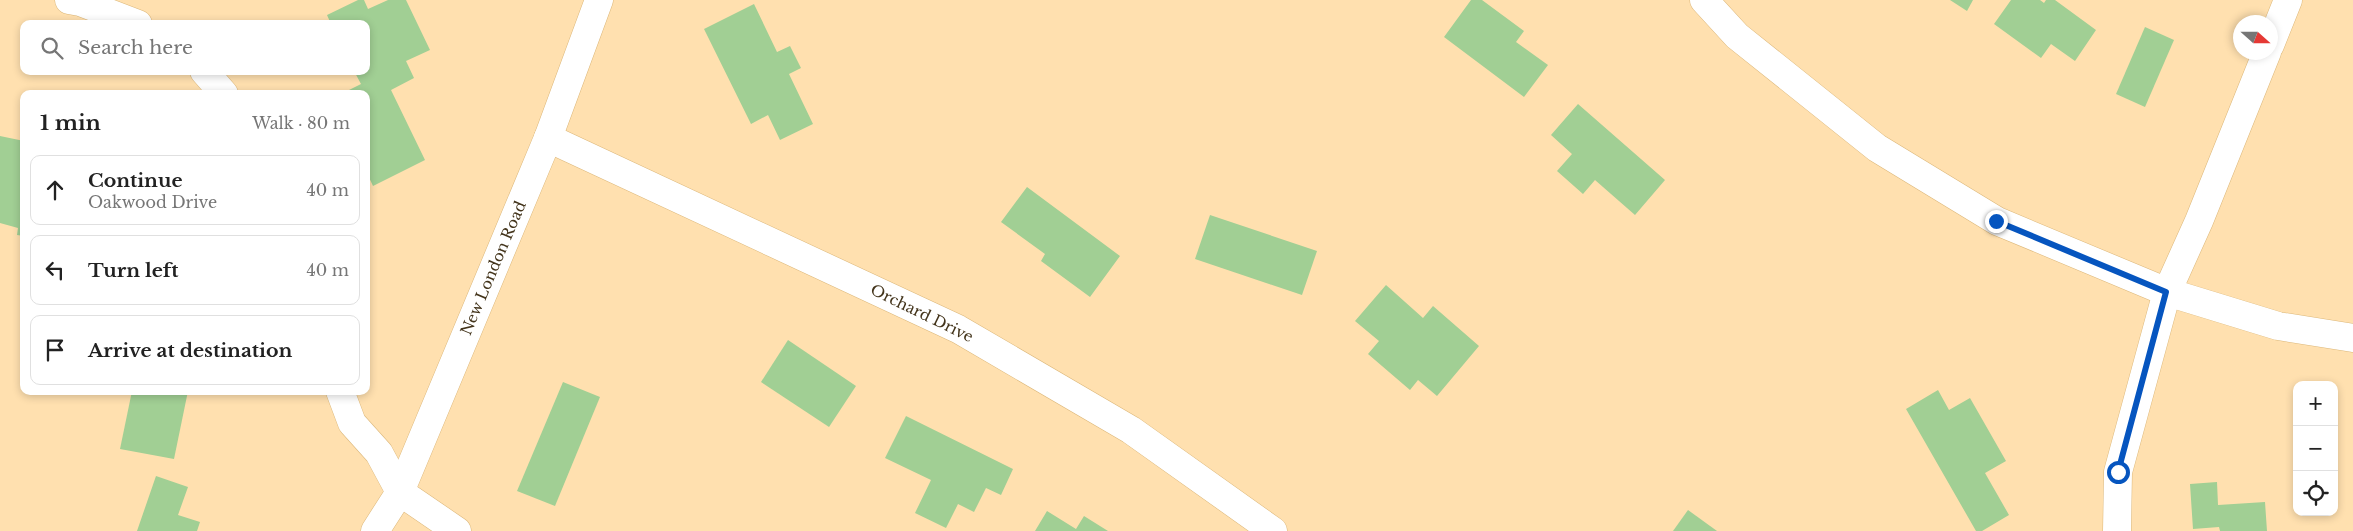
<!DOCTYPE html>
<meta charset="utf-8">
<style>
body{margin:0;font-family:"Libre Baskerville",serif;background:#f2f2f2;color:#222}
.controls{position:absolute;right:15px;bottom:15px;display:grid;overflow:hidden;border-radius:10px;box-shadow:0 2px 8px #0003}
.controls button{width:45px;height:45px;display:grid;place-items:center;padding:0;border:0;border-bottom:1px solid #e0e0e0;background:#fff;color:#222;font:25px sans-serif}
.compass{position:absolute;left:2233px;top:15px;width:45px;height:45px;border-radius:50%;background:#fff;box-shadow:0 2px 8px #0003;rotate:111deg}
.stop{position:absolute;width:15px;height:15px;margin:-11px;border:4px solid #0655bf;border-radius:50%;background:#fff}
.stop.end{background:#0655bf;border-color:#fff;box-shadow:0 1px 5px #0008}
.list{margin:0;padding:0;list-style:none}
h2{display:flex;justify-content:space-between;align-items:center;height:65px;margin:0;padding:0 20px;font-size:21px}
h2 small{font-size:16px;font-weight:400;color:#767676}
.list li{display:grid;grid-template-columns:32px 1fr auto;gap:15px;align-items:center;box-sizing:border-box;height:70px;margin:0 10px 10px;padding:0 10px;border:1px solid #e0e0e0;border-radius:10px}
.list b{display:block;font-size:19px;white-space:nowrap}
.list p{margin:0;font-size:16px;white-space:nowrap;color:#767676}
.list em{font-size:16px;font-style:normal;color:#767676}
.icon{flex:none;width:28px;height:28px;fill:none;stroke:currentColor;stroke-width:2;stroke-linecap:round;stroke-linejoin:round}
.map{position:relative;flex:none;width:2353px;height:531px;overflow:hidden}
.search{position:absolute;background:#fff;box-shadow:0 2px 8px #0003;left:20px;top:20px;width:350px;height:55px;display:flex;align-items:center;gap:12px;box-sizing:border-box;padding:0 18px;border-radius:10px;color:#767676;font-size:19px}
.panel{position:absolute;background:#fff;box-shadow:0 2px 8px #0003;left:20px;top:90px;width:350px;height:305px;border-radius:10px}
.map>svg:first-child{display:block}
</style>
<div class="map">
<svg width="2353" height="531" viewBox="0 0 2353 531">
<rect width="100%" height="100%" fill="#ffe0af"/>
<g fill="#a1cf94">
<path d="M358,0H364L368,9L388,0H406L430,50L406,61L414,78L391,90L425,160L373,186L366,171V94H341L361,84L354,71H366V24H331L327,15Z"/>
<path d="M1471,0H1482L1524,31L1516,42L1548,65L1524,97L1444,37Z"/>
<path d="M1950,0H1973L1967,11Z"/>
<path d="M2011,0H2040L2044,3L2046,0H2055L2096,30L2075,61L2051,44L2041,58L1994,24Z"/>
<path d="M754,4L777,52L790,46L801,68L789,74L813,124L780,140L768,115L751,124L704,29Z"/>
<path d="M2145,27L2174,40L2145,107L2116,94Z"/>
<path d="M1578,104L1665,180L1635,215L1595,180L1583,194L1557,171L1572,154L1551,135Z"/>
<path d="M0,136L24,141V236L17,235L18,228L0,223Z"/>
<path d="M1027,187L1120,256L1090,297L1041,261L1045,254L1001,222Z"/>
<path d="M1210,215L1317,251L1302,295L1195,259Z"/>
<path d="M1386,285L1423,318L1433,306L1479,346L1437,396L1418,380L1410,390L1368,354L1379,341L1355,321Z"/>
<path d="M788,340L856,386L829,427L761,382Z"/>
<path d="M563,382L600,397L555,506L517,491Z"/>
<path d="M1938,390L1949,410L1970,398L2006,461L1985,473L2009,515L1982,531H1976L1906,409Z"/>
<path d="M132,391H188L174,459L120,449Z"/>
<path d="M906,416L1013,469L1001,495L986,488L974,512L958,504L946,528L915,513L931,480L885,458Z"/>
<path d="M156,476L188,487L178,515L200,522L197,531H137Z"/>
<path d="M2217,482L2218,505L2265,502L2267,531H2220L2219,527L2193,529L2190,484Z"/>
<path d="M1688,510L1717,531H1673Z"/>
<path d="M1047,511L1076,529L1084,516L1108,531H1035Z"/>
</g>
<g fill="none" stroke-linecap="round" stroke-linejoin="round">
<g stroke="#dcb779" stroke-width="29">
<g id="minor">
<path d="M69,0L80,2L138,24"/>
<path d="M1704,0L1737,36L1877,148L1997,221L2167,292L2278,326L2353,338"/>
<path d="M2270,45L2288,0"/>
<path d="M204,71L224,94"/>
<path d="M548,138L958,329L1131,430L1273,531"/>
<path d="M340,391L352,423L379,453L400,492L457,531"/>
<path d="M375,531L400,492L548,138L599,0"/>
<path d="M2117,531L2118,472L2167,292L2199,221L2267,52"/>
</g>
</g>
<use href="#minor" stroke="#fff" stroke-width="28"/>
</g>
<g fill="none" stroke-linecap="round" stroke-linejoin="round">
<path stroke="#0655bf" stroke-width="6" d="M1996,221L2166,292L2118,472"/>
</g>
<g text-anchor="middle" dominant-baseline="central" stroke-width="4" stroke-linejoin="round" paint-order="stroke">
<g font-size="15" fill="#43341b" stroke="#fff">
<text transform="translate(493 268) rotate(-67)">New London Road</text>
<text transform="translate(922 313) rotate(26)">Orchard Drive</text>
</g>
</g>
</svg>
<div class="controls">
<button>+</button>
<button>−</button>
<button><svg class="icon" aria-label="locate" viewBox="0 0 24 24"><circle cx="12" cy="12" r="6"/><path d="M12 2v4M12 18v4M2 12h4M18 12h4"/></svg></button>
</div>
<svg class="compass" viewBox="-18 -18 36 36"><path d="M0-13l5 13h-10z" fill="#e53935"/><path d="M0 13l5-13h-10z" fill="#767676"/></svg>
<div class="stop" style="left:2118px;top:472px"></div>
<div class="stop end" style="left:1996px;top:221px"></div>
<div class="search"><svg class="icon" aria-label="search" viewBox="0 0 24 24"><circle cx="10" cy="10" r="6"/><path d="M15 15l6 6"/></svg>Search here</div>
<section class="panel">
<h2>1 min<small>Walk · 80 m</small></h2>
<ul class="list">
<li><svg class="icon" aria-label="ahead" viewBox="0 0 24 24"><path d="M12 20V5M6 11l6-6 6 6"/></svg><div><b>Continue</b><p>Oakwood Drive</p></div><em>40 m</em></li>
<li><svg class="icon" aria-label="left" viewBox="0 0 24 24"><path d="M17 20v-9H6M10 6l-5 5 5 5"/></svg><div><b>Turn left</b></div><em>40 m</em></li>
<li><svg class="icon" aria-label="arrive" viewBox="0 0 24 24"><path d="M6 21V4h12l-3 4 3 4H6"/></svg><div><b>Arrive at destination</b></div></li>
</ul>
</section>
</div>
